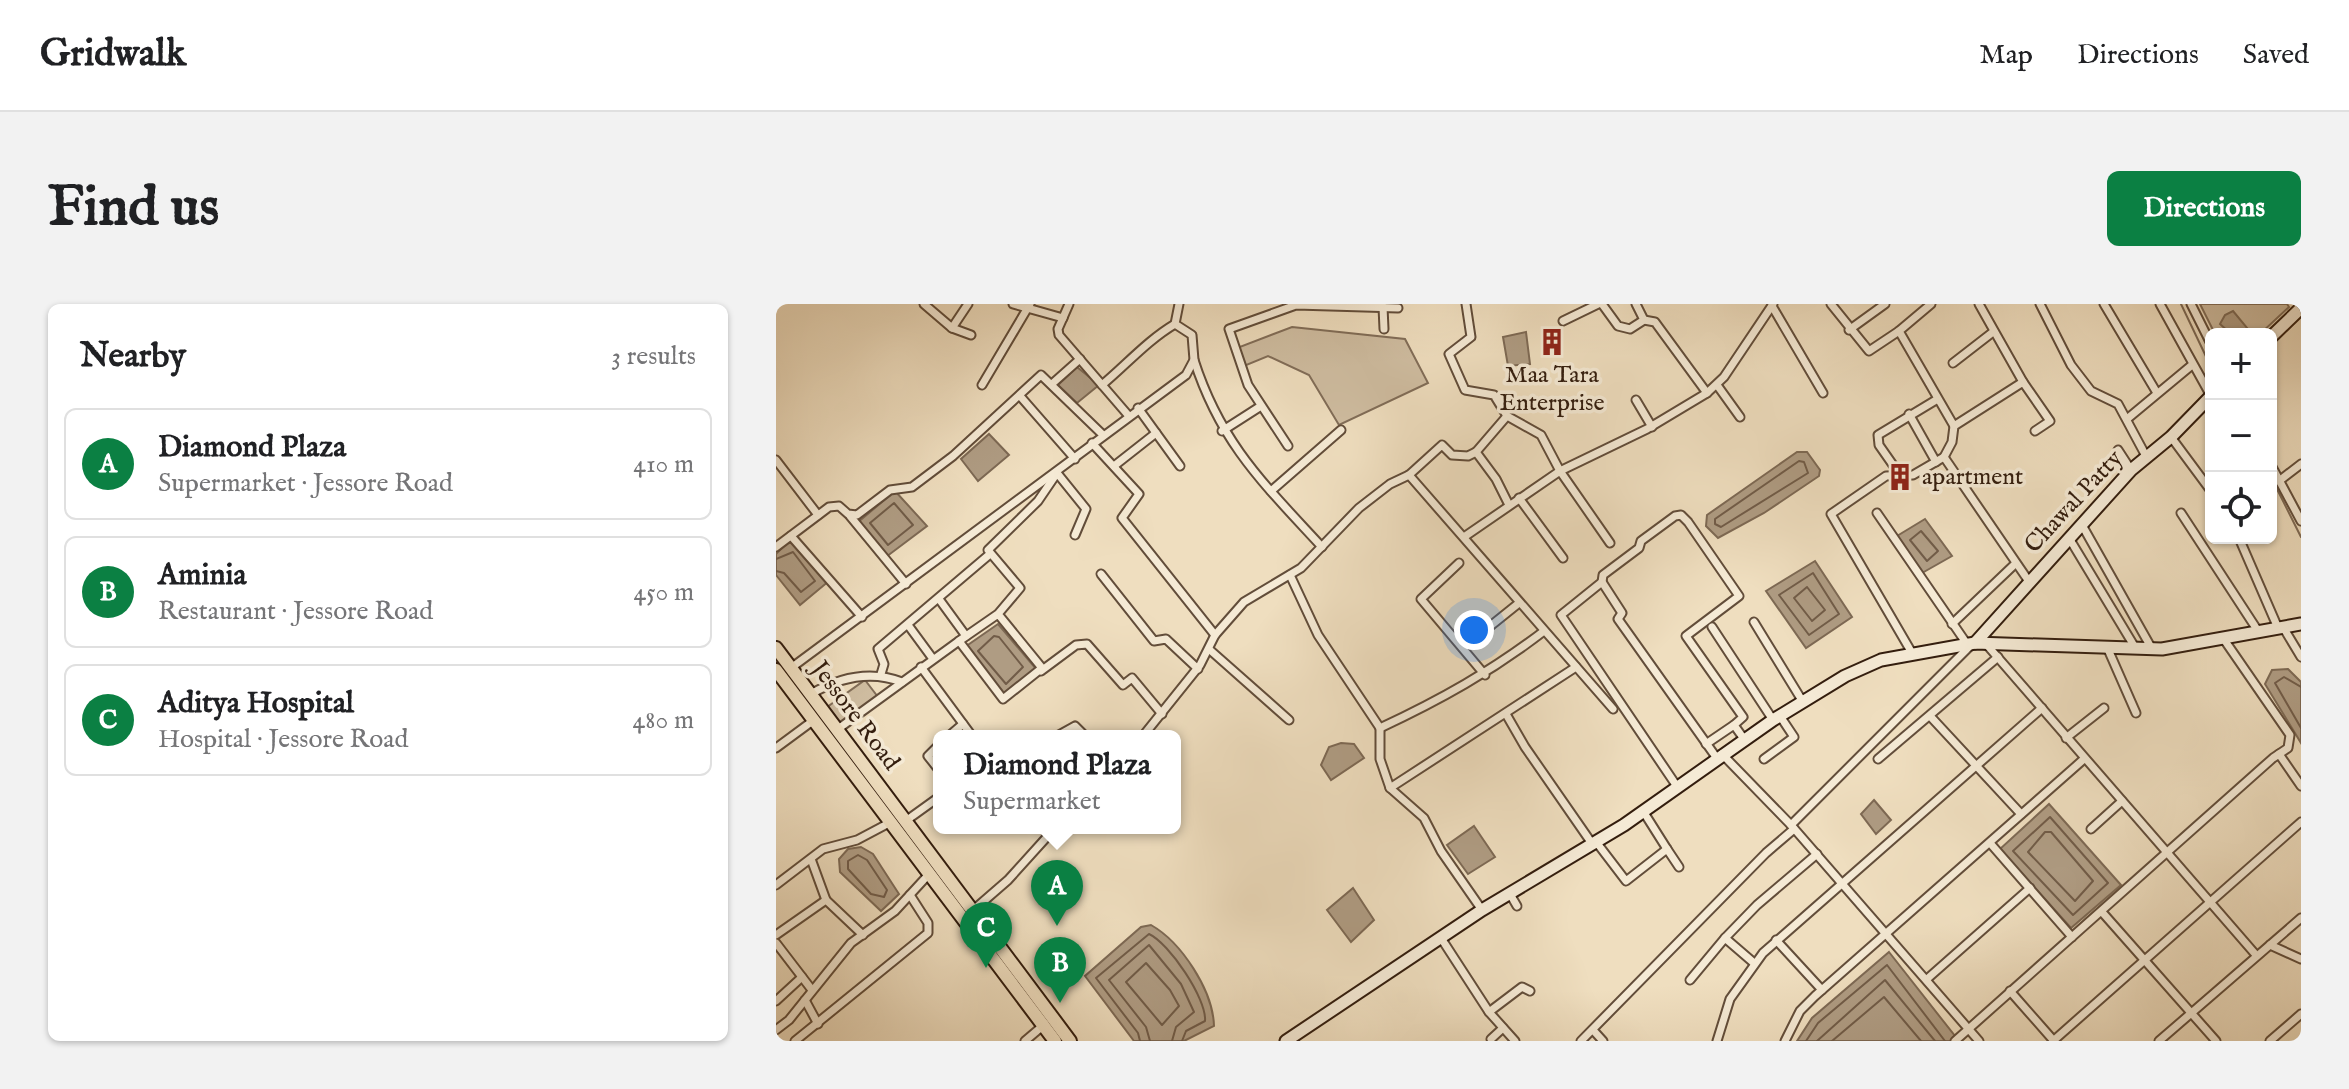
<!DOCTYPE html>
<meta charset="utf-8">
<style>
body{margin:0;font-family:"IM FELL English",serif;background:#f2f2f2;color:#202124}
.controls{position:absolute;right:24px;top:24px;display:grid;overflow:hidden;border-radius:12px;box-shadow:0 2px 6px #0004}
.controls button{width:72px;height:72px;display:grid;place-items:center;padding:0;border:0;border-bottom:2px solid #e0e0e0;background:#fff;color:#202124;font:40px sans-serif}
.you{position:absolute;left:698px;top:326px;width:28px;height:28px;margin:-20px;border:6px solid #fff;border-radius:50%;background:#1a73e8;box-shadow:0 0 0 12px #1a73e833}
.badge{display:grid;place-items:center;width:52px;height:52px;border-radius:50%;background:#0b8043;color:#fff;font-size:26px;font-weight:700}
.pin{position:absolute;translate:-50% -66px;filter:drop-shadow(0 2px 4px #0008)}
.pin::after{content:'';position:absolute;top:42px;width:28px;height:24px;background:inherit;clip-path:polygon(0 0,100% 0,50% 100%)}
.popup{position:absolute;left:157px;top:426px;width:248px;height:104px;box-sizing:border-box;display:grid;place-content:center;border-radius:12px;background:#fff;filter:drop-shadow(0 2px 6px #0005);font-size:26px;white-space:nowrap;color:#757577}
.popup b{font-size:30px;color:#202124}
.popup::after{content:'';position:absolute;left:50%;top:100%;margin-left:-16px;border:16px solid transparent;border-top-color:#fff}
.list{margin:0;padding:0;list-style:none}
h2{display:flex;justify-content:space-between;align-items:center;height:104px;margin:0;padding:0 32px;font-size:34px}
h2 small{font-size:26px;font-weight:400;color:#757577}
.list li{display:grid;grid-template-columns:52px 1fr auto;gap:24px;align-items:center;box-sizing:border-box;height:112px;margin:0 16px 16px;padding:0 16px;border:2px solid #e0e0e0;border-radius:12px}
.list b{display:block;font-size:30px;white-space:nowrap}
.list p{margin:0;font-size:26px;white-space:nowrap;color:#757577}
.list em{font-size:26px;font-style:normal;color:#757577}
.icon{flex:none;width:44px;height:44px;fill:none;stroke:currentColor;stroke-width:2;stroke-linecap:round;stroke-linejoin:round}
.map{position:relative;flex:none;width:1525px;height:737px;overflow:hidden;border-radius:12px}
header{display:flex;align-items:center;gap:48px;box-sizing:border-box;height:112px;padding:0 40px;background:#fff;border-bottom:2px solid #e0e0e0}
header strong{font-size:38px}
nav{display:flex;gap:44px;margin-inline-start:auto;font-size:28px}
.intro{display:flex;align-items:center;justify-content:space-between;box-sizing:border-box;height:192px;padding:0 48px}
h1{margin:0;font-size:56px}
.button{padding:20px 36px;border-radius:12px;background:#0b8043;color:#fff;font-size:28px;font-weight:700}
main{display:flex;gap:48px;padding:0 48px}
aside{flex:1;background:#fff;border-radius:12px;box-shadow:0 2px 6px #0004}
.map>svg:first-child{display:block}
</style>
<header>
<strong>Gridwalk</strong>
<nav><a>Map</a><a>Directions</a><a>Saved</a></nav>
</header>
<div class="intro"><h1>Find us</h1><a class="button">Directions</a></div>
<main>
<aside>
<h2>Nearby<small>3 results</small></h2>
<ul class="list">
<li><span class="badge">A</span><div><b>Diamond Plaza</b><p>Supermarket · Jessore Road</p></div><em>410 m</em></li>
<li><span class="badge">B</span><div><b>Aminia</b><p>Restaurant · Jessore Road</p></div><em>450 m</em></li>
<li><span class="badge">C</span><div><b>Aditya Hospital</b><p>Hospital · Jessore Road</p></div><em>480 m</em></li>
</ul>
</aside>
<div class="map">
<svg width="1525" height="737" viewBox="0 0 1525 737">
<rect width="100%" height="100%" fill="#efdebf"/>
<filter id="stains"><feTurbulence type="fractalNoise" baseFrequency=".0025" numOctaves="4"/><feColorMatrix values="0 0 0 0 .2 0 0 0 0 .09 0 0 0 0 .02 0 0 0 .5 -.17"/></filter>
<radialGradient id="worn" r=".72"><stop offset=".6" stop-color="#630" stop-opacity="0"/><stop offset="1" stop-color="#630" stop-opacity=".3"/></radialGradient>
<g fill="#cfbda1" stroke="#816d58" stroke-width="2">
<path d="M1424,0H1511L1513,3L1484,30H1439Z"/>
<path d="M516,23L629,35L652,79L563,121L533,71L492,52L468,62L461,44Z"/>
<path d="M89,376L102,393L60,424L47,406Z"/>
</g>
<g fill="#af9c83" stroke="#7d6954" stroke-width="2">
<path d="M1457,7L1472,25V30H1455L1444,20L1449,11Z"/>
<path d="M750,28L754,60L732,62L727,33Z"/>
<path d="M301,63L323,81L301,99L282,81Z"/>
<path d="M213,130L233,151L202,177L185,155Z"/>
<path d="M1021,148H1031L1044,166L1043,172L988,209L942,234L930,222L931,211Z"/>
<path d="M119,187L151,222L110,253L81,219Z"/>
<path d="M1149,215L1176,252L1146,269L1121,232Z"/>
<path d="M11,239H20L53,277L24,301L0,271V250Z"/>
<path d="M1039,257L1076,313L1030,344L990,287Z"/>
<path d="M222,320L261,366L226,393L189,343Z"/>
<path d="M1512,365L1525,378V439L1489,380L1496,366Z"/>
<path d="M565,439L578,440L588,454L555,476L545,461L553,443Z"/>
<path d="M1098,496L1115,516L1100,530L1085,510Z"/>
<path d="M1273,500L1345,581L1295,624L1224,545Z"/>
<path d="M698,522L719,553L692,570L671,541Z"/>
<path d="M85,543L97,550L123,590L105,607L64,568L63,555L72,545Z"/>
<path d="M577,584L598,616L575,638L551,606Z"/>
<path d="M375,621C405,638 437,686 438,722L408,737H358L309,672L365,623Z"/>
<path d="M1113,648L1179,732L1174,737H1021L1036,714Z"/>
</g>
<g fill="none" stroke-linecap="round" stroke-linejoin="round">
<g stroke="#715c48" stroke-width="2">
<path d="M1023,157L1028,158L1032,169L945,223L939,220V215Z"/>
<path d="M118,199L137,221L112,241L94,219Z"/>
<path d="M1145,227L1162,247L1151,257L1134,236Z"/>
<path d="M0,255L17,248L39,277L25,288L8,269L0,267"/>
<path d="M1037,269L1063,310L1033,331L1003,291Z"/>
<path d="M1031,283L1049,306L1036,317L1018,294Z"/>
<path d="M218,332L223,333L247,363L230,380L202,347Z"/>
<path d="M1525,383L1508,373L1499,379L1525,424"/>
<path d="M1274,513L1332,579L1297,611L1237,547Z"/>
<path d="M1269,528H1275L1317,577L1299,597L1252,548Z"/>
<path d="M82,551L91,556L111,586L108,593L95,590L72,565V557Z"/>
<path d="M370,659L394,686L403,702L386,721L350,678Z"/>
<path d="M364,737L362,729L320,674L373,630C393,639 431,695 429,717L410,727L406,737"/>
<path d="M374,737L370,723L333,676L373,641L405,680L418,708L400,723L396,737"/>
<path d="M1030,737L1042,719L1111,661L1169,737"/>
<path d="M1041,737L1109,676L1159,737"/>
<path d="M1056,737L1108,693L1145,737"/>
</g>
<g stroke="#7d6954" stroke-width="2">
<path d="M1405,0L1435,63"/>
<path d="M1495,173L1525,233"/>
</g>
<g stroke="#624d3a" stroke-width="11">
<g id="street">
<path d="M148,0L176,24L195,31"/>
<path d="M237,0L287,14"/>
<path d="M293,0L282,25L283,31L352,111"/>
<path d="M690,0L695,33L673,50L689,86L718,91L731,112L765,131L784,167L834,239"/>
<path d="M826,0L842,22L854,25L868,16L860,0"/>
<path d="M1055,0L1093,47L1123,27"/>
<path d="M1155,0L1123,27L1178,122"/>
<path d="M1203,0L1247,78L1274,117L1259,127"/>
<path d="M1264,0L1295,61L1315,87L1342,100L1371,154"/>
<path d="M1328,0L1381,89"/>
<path d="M1384,0L1435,92"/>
<path d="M1415,0L1435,40"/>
<path d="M996,2L1047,89"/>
<path d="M607,3L608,25"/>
<path d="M868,16L879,18L931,89"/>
<path d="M787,17L822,0"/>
<path d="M176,24L192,0"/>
<path d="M1073,26L1109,0"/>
<path d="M418,56C445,140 488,180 546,243"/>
<path d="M1177,59L1217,28"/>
<path d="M277,79L304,55"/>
<path d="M206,81L254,0"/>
<path d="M326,81C351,60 372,36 399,20"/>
<path d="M941,81L964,113"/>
<path d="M244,92L299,155"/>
<path d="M860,96L876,123"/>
<path d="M362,104L404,162"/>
<path d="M1133,110L1160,158"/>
<path d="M1351,115L1416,61"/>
<path d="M446,127L485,102"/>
<path d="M1395,133L1435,187"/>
<path d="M316,139L363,190L346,214L439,331"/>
<path d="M512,142L472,81L453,25L520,1L622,4"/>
<path d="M1342,146L1355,166"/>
<path d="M700,148L731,112"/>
<path d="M1168,153L1254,279"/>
<path d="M0,156L42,211"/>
<path d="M1495,161L1525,217"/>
<path d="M338,162L380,129"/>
<path d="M633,171L837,405"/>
<path d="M1124,171L1103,141L1102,131L1160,96"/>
<path d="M1503,177L1525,160"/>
<path d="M495,187L565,126"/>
<path d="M743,194L787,254"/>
<path d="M1405,209L1482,327"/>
<path d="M74,212L130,280"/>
<path d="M1306,221L1376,345"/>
<path d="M15,232L86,313"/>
<path d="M688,233L784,167L871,125L931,89L948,73L997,0"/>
<path d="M1293,234L1360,345"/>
<path d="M1463,234L1502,324"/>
<path d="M0,243L53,203L63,202L72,210L81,211L114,186L136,183L177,152L265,71L326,130"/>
<path d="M683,259L645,295L709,371"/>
<path d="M325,270L378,337L390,335L422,365"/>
<path d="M514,271L542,331L604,424C664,396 716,367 768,327"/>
<path d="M826,278L846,309L842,315L940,453"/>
<path d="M163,295L190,332"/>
<path d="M222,310L183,337L227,395L266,364L222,310L244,284L212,246L262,197L281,169L310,205L299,231"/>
<path d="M978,318L1027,398"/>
<path d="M1176,320L1239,260"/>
<path d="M132,321L157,355"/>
<path d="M936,323L997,416"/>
<path d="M1507,323L1525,353"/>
<path d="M1447,334L1514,431L1512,444L1503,450"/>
<path d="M1211,341L1480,651"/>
<path d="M1331,343L1360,409"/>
<path d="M687,344L743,299"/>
<path d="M434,346L513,416"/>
<path d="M1136,349L1055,210L1110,172L1137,171L1168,153L1176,138L1178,122L1247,78"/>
<path d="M145,363L196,432"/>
<path d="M15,364L410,71L418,56L416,31L399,20L403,0"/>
<path d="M265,367L300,341L311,340L347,381L356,374L386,410"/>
<path d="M105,370L108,360L102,345L214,250"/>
<path d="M35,390C64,373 94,366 126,378"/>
<path d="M730,410L749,443L817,541"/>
<path d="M1154,412L1245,510"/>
<path d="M604,424V455L614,484L648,514L665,547L706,606"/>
<path d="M62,425L183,337"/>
<path d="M173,432L187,420"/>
<path d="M281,432L299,422L309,432"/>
<path d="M367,432L424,361L439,331L468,298L525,264L583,204L614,180L633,171L666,141L676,151L692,152L700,148L720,175L733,201"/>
<path d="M1290,434L1328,404"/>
<path d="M930,440L958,421"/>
<path d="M163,441L152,452L163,466"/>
<path d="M0,444L38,416"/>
<path d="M946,450L1015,521L1203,737"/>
<path d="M988,455L1018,433L1004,412"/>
<path d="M1102,455L1222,353"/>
<path d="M900,481L785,311L826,278L827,271L863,244L865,237L899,212L905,211L912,218L963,292L910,332L967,413L958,421L968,435"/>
<path d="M614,484L800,363"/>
<path d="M867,507L891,545"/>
<path d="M131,516L163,493"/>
<path d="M1015,521L1193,343L1101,209"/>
<path d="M1315,525L1346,497"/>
<path d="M821,539L850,577L891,545L903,563"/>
<path d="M1214,539L1296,633"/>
<path d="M35,555L50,596"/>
<path d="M0,581L47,545L81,536L115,518"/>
<path d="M734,590L741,602"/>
<path d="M1326,608L1440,737"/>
<path d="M194,609L232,576L279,524"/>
<path d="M0,631L50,596L87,631"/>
<path d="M665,634L713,708L739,737"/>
<path d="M949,634L981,601L1041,550"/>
<path d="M1000,636L1046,686"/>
<path d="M0,639L36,686"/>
<path d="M1494,641L1525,655"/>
<path d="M1151,675L1254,584"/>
<path d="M914,676L949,634L978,659"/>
<path d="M1234,687L1278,737"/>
<path d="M29,696L42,720"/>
<path d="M0,697L26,673"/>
<path d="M713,708L746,683L754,687"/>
<path d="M0,726L13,716L75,639L119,607L154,569"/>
<path d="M817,726L827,737"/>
<path d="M715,735L727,724"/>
<path d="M19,737L152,629V619L134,591"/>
<path d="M249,737L269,720"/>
<path d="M805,737L990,549L1018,525"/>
<path d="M941,737L954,695L987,649L1266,404"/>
<path d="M1009,737L1024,707L1039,692L1308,455"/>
<path d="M1179,737L1497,454L1503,450L1525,482"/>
<path d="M1277,737L1525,518"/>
<path d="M1383,737L1525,614"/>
<path d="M1494,737L1525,710"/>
</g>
</g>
<g stroke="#331d0e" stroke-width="15">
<g id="secondary">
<path d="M1495,33L1525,4"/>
<path d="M1199,339L1355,166L1395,133L1435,92"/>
<path d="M510,737L706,606L848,521L997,416L1069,372L1105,356L1199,339L1386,345L1525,320"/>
</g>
</g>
<g stroke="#331d0e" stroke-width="16">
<g id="primary">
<path d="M0,344L294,737"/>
<path d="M0,366L279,737"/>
</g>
</g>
<use href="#street" stroke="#f5ead5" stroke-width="7"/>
<use href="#secondary" stroke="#f5ead5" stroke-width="11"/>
<use href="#primary" stroke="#efdebf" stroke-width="12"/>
</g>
<defs>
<g id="building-bare" transform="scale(2.16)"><path d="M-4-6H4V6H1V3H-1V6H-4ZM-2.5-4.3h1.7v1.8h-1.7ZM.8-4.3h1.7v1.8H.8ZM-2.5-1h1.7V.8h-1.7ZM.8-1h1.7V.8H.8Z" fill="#8f2418" stroke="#f5ead5" stroke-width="2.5" paint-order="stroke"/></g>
</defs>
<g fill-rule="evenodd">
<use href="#building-bare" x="776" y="38"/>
<use href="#building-bare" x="1124" y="173"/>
</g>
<g text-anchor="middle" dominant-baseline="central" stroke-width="7" stroke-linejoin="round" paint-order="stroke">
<g font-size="24" fill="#331d0e" stroke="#f5ead5">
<text x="776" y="71">Maa Tara<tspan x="776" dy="28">Enterprise</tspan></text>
<text x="1146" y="173" text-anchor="start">apartment</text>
</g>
<g font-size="24" fill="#331d0e" stroke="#f5ead5">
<text transform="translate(1298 198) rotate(-47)">Chawal Patty</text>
<text transform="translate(79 412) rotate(53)">Jessore Road</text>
</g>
</g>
<rect width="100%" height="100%" filter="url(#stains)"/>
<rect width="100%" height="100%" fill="url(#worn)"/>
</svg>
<div class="controls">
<button>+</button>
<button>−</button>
<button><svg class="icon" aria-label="locate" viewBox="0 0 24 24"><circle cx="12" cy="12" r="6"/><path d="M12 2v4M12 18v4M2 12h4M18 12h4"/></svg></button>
</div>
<div class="you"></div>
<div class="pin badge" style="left:281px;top:622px">A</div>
<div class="popup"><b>Diamond Plaza</b>Supermarket</div>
<div class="pin badge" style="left:284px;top:699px">B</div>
<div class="pin badge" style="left:210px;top:664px">C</div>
</div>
</main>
